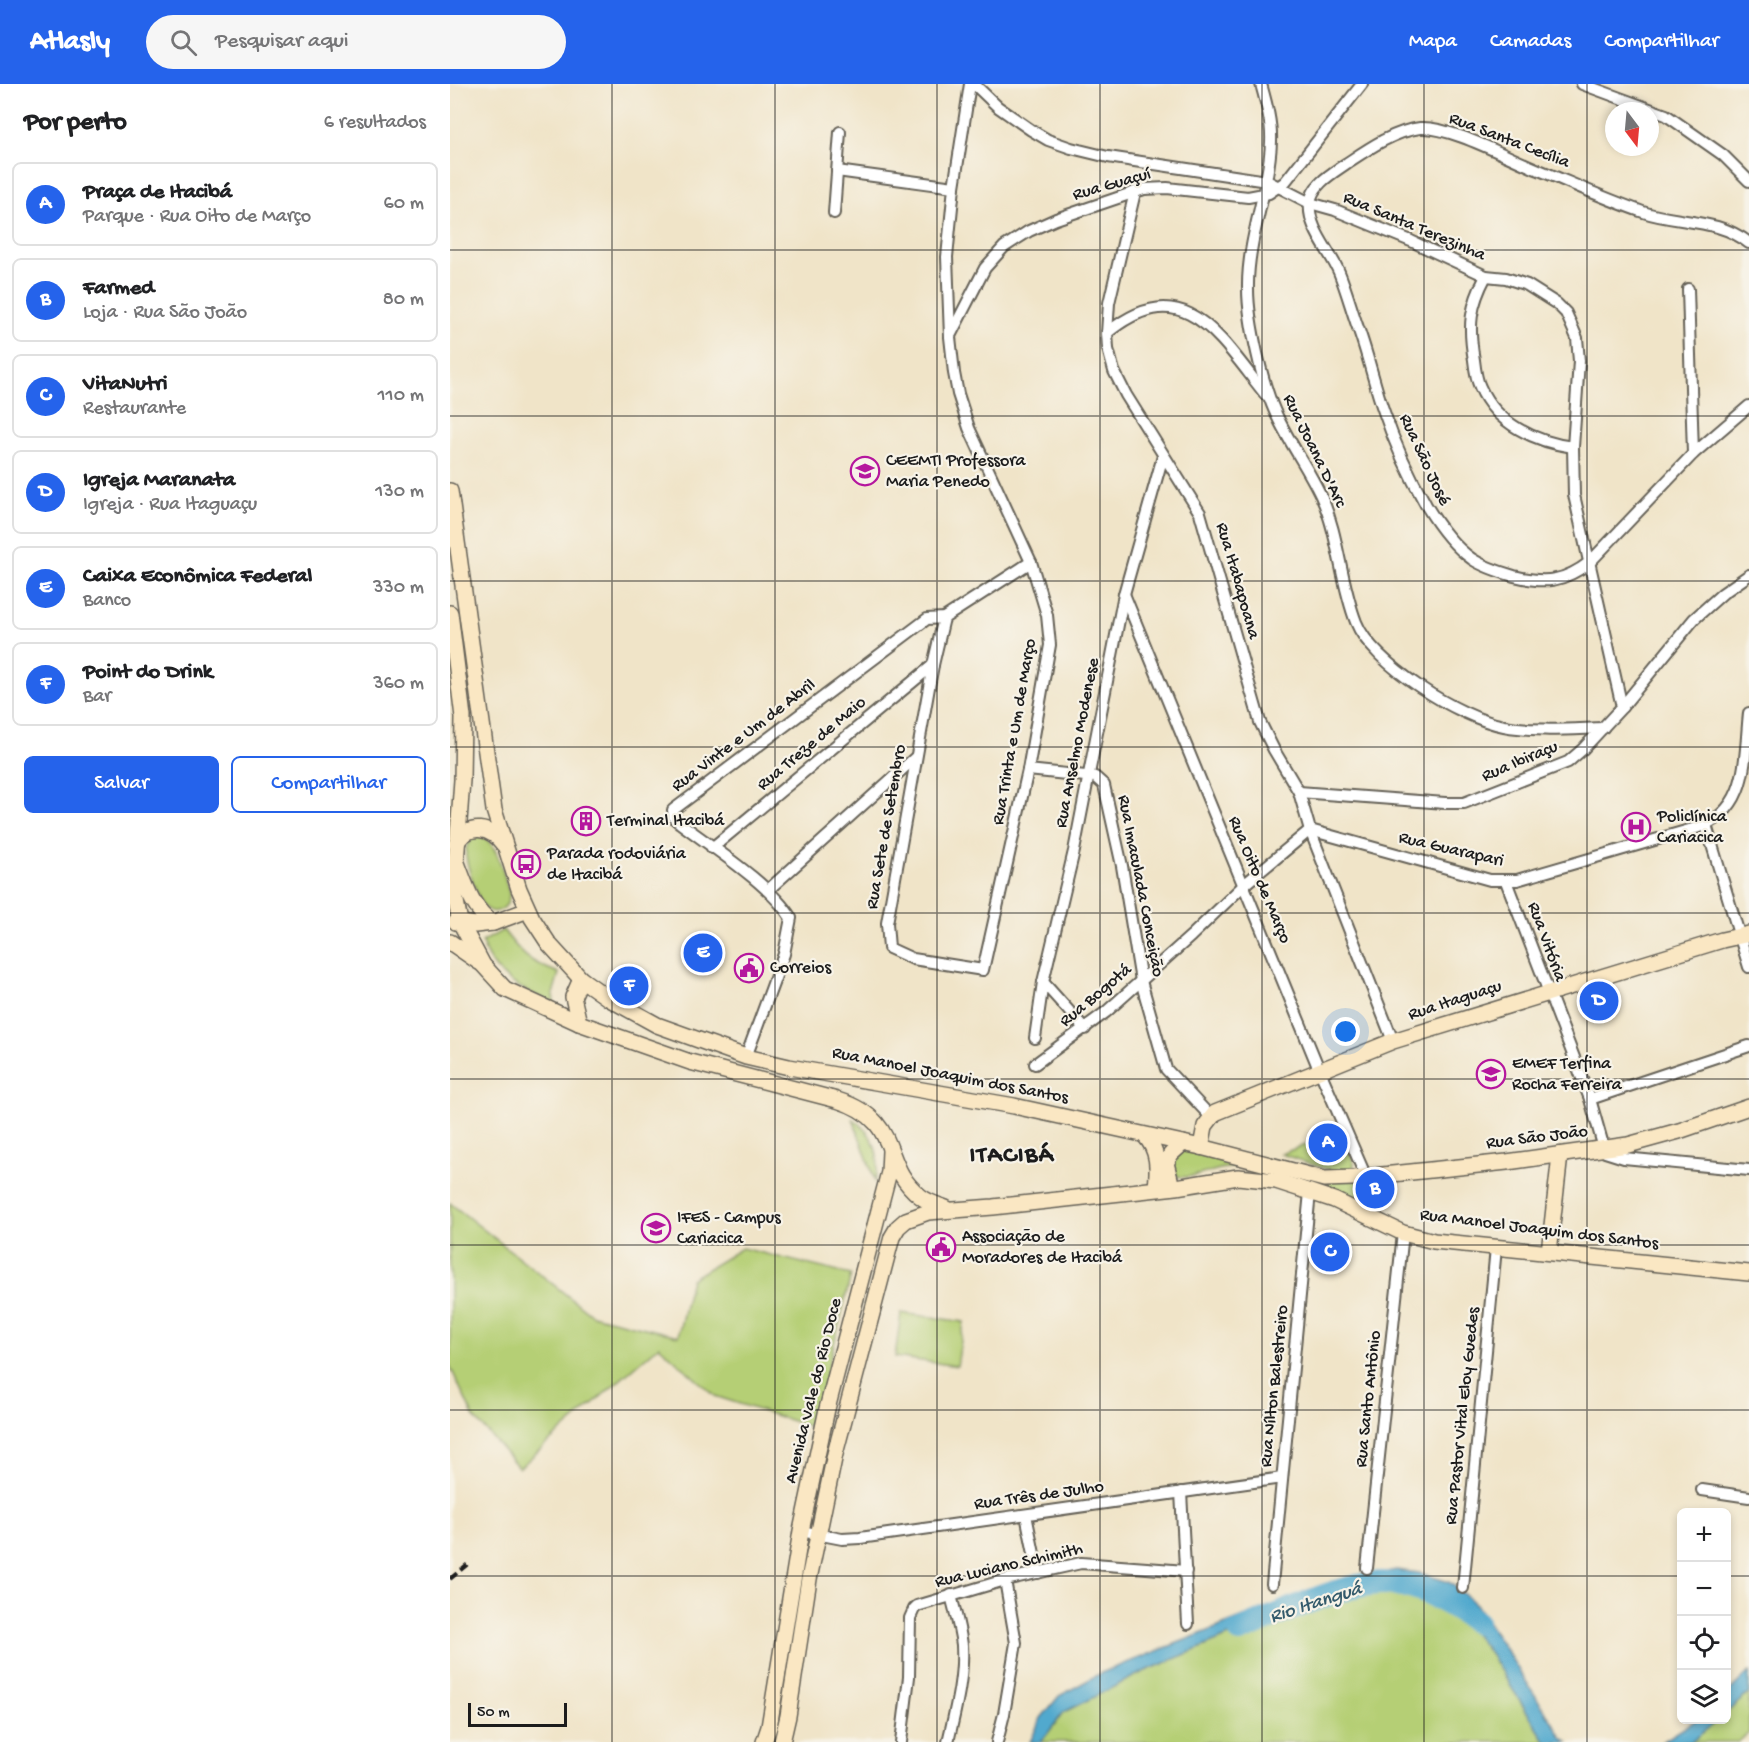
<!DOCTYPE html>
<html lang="pt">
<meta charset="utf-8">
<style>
body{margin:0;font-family:"Gochi Hand",sans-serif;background:#f6f6f6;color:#202124}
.controls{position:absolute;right:18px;bottom:18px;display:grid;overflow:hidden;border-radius:9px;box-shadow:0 3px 9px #0003}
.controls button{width:54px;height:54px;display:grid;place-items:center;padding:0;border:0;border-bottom:2px solid #e0e0e0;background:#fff;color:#202124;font:30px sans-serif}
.compass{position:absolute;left:1155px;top:18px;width:54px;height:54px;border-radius:50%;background:#fff;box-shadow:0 3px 9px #0003;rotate:164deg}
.scale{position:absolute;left:18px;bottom:15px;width:99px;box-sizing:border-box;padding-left:6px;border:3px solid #1c1c1c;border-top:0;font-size:16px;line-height:21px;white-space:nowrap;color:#1c1c1c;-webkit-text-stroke:4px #f7f3e8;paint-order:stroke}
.you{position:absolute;left:896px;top:948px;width:21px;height:21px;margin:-15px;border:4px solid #fff;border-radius:50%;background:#1a73e8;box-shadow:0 0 0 9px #1a73e833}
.badge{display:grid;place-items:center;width:39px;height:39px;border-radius:50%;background:#2563eb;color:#fff;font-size:20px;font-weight:700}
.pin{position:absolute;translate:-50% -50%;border:3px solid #fff;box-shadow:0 2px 6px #0006}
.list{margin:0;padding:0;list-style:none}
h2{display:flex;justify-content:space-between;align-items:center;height:78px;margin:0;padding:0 24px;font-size:26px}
h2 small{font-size:20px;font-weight:400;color:#757577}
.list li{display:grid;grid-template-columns:39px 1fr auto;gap:18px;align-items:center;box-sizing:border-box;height:84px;margin:0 12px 12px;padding:0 12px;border:2px solid #e0e0e0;border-radius:9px}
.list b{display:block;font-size:22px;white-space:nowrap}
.list p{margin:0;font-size:20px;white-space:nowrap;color:#757577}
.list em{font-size:20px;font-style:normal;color:#757577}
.actions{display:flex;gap:12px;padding:18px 24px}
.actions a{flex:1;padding:14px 0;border:2px solid #2563eb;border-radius:9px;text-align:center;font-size:21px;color:#2563eb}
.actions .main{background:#2563eb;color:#fff}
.icon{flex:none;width:33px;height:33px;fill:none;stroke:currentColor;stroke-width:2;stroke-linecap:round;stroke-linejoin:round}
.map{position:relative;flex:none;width:1299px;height:1658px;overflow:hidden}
header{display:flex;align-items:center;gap:36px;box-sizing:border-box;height:84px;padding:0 30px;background:#2563eb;color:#fff}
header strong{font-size:28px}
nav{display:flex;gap:33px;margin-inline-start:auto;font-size:21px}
.search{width:420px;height:54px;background:#f6f6f6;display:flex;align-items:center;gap:15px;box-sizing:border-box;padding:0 21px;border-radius:33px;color:#757577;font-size:22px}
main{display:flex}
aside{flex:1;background:#fff}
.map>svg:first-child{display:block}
</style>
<header>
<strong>Atlasly</strong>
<div class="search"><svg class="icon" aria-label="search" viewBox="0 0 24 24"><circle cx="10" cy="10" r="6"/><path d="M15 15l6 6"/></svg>Pesquisar aqui</div>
<nav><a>Mapa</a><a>Camadas</a><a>Compartilhar</a></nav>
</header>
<main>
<aside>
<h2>Por perto<small>6 resultados</small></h2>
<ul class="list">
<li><span class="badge">A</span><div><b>Praça de Itacibá</b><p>Parque · Rua Oito de Março</p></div><em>60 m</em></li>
<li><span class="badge">B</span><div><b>Farmed</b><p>Loja · Rua São João</p></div><em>80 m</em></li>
<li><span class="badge">C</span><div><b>VitaNutri</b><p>Restaurante</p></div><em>110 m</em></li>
<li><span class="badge">D</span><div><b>Igreja Maranata</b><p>Igreja · Rua Itaguaçu</p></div><em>130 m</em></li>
<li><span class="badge">E</span><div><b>Caixa Econômica Federal</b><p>Banco</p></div><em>330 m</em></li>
<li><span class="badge">F</span><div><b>Point do Drink</b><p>Bar</p></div><em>360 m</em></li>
</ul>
<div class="actions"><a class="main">Salvar</a><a>Compartilhar</a></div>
</aside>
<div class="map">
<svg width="1299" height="1658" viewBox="0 0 1299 1658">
<rect width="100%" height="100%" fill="#f7f3e8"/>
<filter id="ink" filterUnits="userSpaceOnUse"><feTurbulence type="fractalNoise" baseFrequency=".0167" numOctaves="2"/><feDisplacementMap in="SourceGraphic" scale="12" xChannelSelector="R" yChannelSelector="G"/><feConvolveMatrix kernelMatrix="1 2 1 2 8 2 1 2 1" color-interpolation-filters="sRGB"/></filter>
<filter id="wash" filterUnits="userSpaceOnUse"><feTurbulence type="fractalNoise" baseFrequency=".008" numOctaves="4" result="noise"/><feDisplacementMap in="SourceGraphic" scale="24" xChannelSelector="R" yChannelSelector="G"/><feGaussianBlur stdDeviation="1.35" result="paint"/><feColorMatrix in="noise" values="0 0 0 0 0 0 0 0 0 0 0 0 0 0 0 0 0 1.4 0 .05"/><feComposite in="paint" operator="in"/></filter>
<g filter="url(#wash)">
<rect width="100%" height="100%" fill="#f0e4c8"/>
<g fill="#b5cf75" stroke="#687648" stroke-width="1.5">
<path d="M32,753C48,758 54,793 59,809C61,825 42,835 32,820C28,814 26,805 23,798C18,782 6,755 32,753Z"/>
<path d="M53,846C73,872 79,878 109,889L103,910L104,919C73,906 42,894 32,858Z"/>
<path d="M403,1035C425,1050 432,1072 425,1097Z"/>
<path d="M891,1047L904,1080L902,1088L894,1091L831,1070Z"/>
<path d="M733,1067H737L933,1098L918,1127C879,1111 832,1086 790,1083C770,1081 742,1097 727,1092L720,1077Z"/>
<path d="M0,1119L142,1231L228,1252L241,1195L292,1164L401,1191L365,1338L358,1342L265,1312L209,1262L69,1384L23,1332L0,1282Z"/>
<path d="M451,1229L514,1238L507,1282L445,1273Z"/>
<path d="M957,1499L980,1502L1014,1536L1039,1568L1096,1658H591L614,1628L693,1588L841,1526L905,1502Z"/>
<path d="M1299,1609V1649L1288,1658H1241L1268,1636H1276L1277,1628Z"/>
</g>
<g fill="#51a9ce" stroke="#366275" stroke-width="1.5">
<path d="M946,1486L970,1489L999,1498L1026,1520L1112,1653L1118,1658H1096L1039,1568L1014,1536L980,1502L957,1499L905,1502L841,1526L693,1588L614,1628L591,1658H580L591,1634L609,1612L651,1589L840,1515L912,1493Z"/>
<path d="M1299,1588V1609L1277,1628V1609Z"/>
<path d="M1246,1636H1268L1241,1658H1212Z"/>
</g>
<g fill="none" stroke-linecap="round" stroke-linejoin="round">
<path stroke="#51a9ce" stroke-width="24" d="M790,1547C829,1531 892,1499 933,1499C966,1499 1000,1519 1026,1538"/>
</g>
</g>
<g filter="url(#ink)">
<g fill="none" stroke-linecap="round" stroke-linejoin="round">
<g stroke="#666258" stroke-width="14">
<g id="street">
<path d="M524,0L548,23L581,46L598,56L621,64L658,73L817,97L860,119L885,126L961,157L1036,192L1056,194L1077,201L1107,220L1116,229L1127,254L1129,277L1123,363L1124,411L1172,623"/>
<path d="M811,0C816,18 822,39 821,58C819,107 797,155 798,205C798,237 813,304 827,332C840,360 858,384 871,412C889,451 890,497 906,538C922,580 1010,634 1054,642C1086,648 1121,645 1153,644"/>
<path d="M1132,0L1216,31L1273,71L1299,97"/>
<path d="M387,87L504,103"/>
<path d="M685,108L659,219L657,249L658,265L664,287L676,311L750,429L810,638L824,666L849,708L860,746L943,957"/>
<path d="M384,129L390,48"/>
<path d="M1299,159C1268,134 1228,140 1193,128C1158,116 1123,100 1089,86C1058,74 1001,42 970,44C944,47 918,65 897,79C883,89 862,100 860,119C857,143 880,167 889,188C896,205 901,224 907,241C918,270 924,300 934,328C945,361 959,391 976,421C988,441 1002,461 1022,475C1034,483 1050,488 1064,492C1095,500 1114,498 1140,478L1243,370L1299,322"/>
<path d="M1036,192C1020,222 1018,242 1024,276C1025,285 1026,295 1030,303C1046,340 1086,358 1123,363"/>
<path d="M1238,205L1243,370"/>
<path d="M657,249C734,186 770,254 816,311"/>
<path d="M501,250L535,184L554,163L579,147L606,135L694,105L717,104L798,113L819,109L835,98L912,0"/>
<path d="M674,510L866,978L916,1093"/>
<path d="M494,534L483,581L437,839L439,864L463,875L533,886L578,686L600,561L597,531L581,478L519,344L508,310L504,289L500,253L497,173L504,103L520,0"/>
<path d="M578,686L645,693L654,701L672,782L691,897L716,985L761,1033"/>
<path d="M849,708L995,719H1014L1118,678L1133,665L1172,623L1244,535L1273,509L1299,491"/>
<path d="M1256,741L1299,883"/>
<path d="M262,764L483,581"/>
<path d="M1056,797L1140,1015L1155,1068L1174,1074L1299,1086"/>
<path d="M318,806L466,673"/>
<path d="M593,898L635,945"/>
<path d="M585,954L593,898L624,767L674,510L713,372"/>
<path d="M296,973L334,870L341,834C320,800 263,764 230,739L224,734L223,726L477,535L494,534L581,478"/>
<path d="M585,980L656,928L741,852L795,800L860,746L1040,796H1067L1246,744C1299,727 1294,676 1299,629"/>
<path d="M1140,1015L1299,962"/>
<path d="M1252,1406L1299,1413"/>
<path d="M731,1408L738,1540"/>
<path d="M576,1431L588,1489"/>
<path d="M351,1447L392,1455L410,1454L832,1394"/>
<path d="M917,1484L953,1149"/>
<path d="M822,1500L860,1108"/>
<path d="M1013,1504L1046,1164"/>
<path d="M451,1658L459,1593L460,1534L464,1525L467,1522L555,1496L631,1479L736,1487"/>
<path d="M498,1658C505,1627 514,1594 512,1561C510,1544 505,1528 501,1511"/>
<path d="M547,1658L554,1630L566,1559L555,1496"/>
</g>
</g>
<g stroke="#666258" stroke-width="18">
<g id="secondary">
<path d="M0,407L44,726L69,805L82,834L99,860L131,895L158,914L207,941L296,973L339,983L564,1022L751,1063L874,1095L904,1094L1057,1078L1178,1061L1229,1047L1299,1023"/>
<path d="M0,529L13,633L12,696L4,807L10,838L33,881L55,905L129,939L240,978L387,1016C454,1037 429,1080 470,1112C477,1118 487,1121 496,1124"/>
<path d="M6,760C18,738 41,743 54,761"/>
<path d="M7,779C16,802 22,825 43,839"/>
<path d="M6,838L25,841L43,839L78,826"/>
<path d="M0,858L29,878"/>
<path d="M129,939L123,913L131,895"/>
<path d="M695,1052C709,1067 708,1084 706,1104"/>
<path d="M751,1063L755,1042L765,1029L943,957L1272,856L1299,850"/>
<path d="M722,1103L716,1079L721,1070L733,1059"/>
<path d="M1099,1168L1110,1071"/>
<path d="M314,1658L319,1643L351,1447L377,1325L439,1088L440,1067"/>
<path d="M332,1658L338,1632L359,1495L385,1370L442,1153L448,1143L456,1136L478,1128L543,1123L726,1103L788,1093L826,1097L860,1108L884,1116L953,1149L984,1157L1299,1189"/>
</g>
</g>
<use href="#street" stroke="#fff" stroke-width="10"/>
<use href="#secondary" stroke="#fae7c3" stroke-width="15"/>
<path stroke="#1c1c1c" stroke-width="4" stroke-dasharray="9 4.5" stroke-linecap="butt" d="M0,1495L19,1479"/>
</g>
</g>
<path fill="none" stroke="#1c1c1c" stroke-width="1.5" stroke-opacity="0.55" d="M162,0V1658M325,0V1658M487,0V1658M650,0V1658M812,0V1658M974,0V1658M1137,0V1658M0,166H1299M0,332H1299M0,497H1299M0,663H1299M0,829H1299M0,995H1299M0,1161H1299M0,1326H1299M0,1492H1232M1276,1492H1299"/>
<defs>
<g id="school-ring" transform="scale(1.5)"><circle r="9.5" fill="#f7f3e8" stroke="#b5179e" stroke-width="1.5"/><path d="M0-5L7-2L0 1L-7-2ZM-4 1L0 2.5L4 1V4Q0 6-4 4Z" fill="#b5179e"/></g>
<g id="building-ring" transform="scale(1.5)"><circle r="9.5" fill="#f7f3e8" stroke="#b5179e" stroke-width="1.5"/><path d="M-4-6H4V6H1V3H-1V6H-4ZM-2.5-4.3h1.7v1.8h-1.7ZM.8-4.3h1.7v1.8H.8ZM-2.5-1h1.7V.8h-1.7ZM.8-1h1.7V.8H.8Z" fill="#b5179e"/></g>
<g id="hospital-ring" transform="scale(1.5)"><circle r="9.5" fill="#f7f3e8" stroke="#b5179e" stroke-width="1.5"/><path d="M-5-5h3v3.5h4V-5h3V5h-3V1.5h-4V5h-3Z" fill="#b5179e"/></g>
<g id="bus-ring" transform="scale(1.5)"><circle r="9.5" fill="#f7f3e8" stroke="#b5179e" stroke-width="1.5"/><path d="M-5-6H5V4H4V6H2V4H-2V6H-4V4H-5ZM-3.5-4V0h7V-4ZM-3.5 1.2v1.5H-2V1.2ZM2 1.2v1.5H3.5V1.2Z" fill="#b5179e"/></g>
<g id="civic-ring" transform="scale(1.5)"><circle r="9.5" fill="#f7f3e8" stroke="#b5179e" stroke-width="1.5"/><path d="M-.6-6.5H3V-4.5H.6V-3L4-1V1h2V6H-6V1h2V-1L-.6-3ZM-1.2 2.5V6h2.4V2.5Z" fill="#b5179e"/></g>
<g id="university-ring" transform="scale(1.5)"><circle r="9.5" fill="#f7f3e8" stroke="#b5179e" stroke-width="1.5"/><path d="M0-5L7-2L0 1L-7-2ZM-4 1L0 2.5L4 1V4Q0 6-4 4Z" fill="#b5179e"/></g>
</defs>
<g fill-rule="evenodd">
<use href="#school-ring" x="415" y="387"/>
<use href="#building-ring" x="136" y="737"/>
<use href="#hospital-ring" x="1186" y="743"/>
<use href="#bus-ring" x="76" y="780"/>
<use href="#civic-ring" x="299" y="884"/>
<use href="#school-ring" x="1041" y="990"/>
<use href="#university-ring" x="206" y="1144"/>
<use href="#civic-ring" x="491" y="1163"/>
</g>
<g text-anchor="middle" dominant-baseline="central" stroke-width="4.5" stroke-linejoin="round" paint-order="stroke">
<g font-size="18" fill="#1c1c1c" stroke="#f7f3e8">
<text transform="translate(1059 57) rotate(21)">Rua Santa Cecília</text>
<text transform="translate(662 101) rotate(-16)">Rua Guaçuí</text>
<text transform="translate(964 143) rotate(23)">Rua Santa Terezinha</text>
<text transform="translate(864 367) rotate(64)">Rua Joana D'Arc</text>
<text transform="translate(974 376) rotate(65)">Rua São José</text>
<text transform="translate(787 497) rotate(74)">Rua Itabapoana</text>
<text transform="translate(565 648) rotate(-80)">Rua Trinta e Um de Março</text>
<text transform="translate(294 652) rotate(-37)">Rua Vinte e Um de Abril</text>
<text transform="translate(628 659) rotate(-79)">Rua Anselmo Modenese</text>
<text transform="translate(362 660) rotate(-40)">Rua Treze de Maio</text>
<text transform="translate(1070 678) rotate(-23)">Rua Ibiraçu</text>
<text transform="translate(437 743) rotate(-80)">Rua Sete de Setembro</text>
<text transform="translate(1001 766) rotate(13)">Rua Guarapari</text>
<text transform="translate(809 796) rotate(67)">Rua Oito de Março</text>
<text transform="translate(690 802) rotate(79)">Rua Imaculada Conceição</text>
<text transform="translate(1096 858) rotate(70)">Rua Vitória</text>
<text transform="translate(646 912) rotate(-40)">Rua Bogotá</text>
<text transform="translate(1005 917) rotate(-18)">Rua Itaguaçu</text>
<text transform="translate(500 992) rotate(11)">Rua Manoel Joaquim dos Santos</text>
<text transform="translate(1087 1054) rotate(-7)">Rua São João</text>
<text transform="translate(1089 1146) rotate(7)">Rua Manoel Joaquim dos Santos</text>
<text transform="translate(825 1302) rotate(-84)">Rua Nílton Balestreiro</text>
<text transform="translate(364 1307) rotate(-76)">Avenida Vale do Rio Doce</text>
<text transform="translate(919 1315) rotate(-84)">Rua Santo Antônio</text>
<text transform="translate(1013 1332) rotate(-84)">Rua Pastor Vital Eloy Guedes</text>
<text transform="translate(589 1412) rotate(-8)">Rua Três de Julho</text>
<text transform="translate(559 1482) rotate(-13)">Rua Luciano Schimith</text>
</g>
<g font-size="18" fill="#1c1c1c" stroke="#f7f3e8" text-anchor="start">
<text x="436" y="377">CEEMTI Professora<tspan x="436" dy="21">Maria Penedo</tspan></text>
<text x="1207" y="733">Policlínica<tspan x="1207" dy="21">Cariacica</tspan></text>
<text x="157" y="737">Terminal Itacibá</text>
<text x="97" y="770">Parada rodoviária<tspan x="97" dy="21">de Itacibá</tspan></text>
<text x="320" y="884">Correios</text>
<text x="1062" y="980">EMEF Terfina<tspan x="1062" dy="21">Rocha Ferreira</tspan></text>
<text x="227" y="1134">IFES - Campus<tspan x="227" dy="21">Cariacica</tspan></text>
<text x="512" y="1153">Associação de<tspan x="512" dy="21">Moradores de Itacibá</tspan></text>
</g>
<g font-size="20" font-style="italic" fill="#345b6c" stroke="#f7f3e8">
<text transform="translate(866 1520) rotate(-18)">Rio Itanguá</text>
</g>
<g font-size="24" font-weight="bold" letter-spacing="1.5" fill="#1c1c1c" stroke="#f7f3e8">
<text x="562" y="1072">ITACIBÁ</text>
</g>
</g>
</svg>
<div class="controls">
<button>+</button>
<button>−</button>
<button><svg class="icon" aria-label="locate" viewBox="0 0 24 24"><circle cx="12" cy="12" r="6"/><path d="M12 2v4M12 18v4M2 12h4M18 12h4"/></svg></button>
<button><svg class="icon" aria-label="layers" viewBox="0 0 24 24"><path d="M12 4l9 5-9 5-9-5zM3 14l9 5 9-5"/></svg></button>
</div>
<svg class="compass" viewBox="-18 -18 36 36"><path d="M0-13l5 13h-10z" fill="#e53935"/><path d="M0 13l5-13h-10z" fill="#757577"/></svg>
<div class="scale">50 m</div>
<div class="you"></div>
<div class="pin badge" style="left:878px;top:1059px">A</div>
<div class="pin badge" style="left:925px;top:1105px">B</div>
<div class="pin badge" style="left:880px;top:1168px">C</div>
<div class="pin badge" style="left:1149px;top:917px">D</div>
<div class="pin badge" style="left:253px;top:869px">E</div>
<div class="pin badge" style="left:179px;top:902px">F</div>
</div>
</main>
